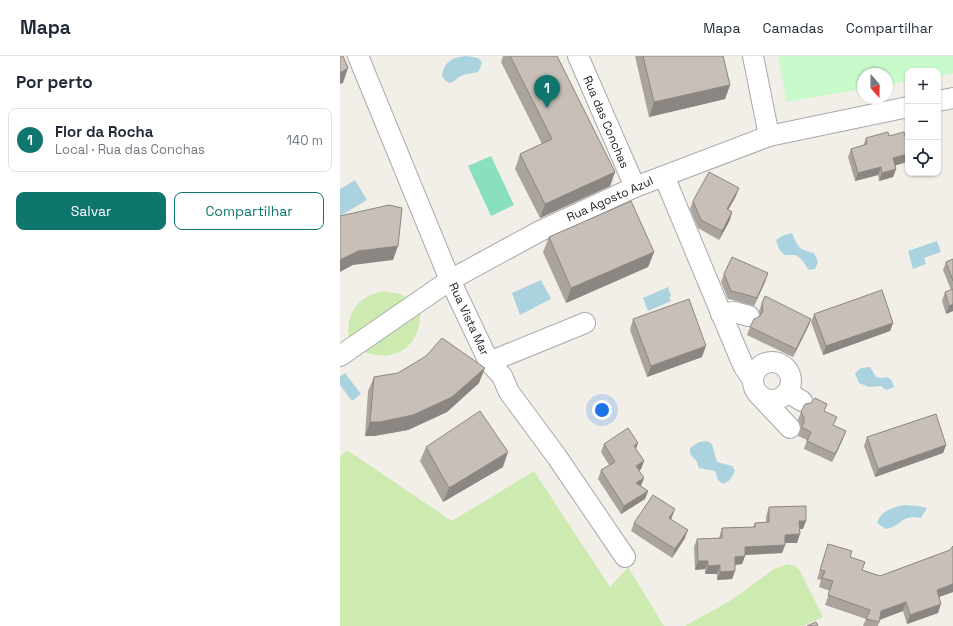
<!DOCTYPE html>
<html lang="pt">
<meta charset="utf-8">
<style>
body{margin:0;font-family:"Space Grotesk",sans-serif;background:#f6f6f7;color:#1f2937}
.controls{position:absolute;right:12px;top:12px;display:grid;overflow:hidden;border-radius:8px;box-shadow:0 1px 3px #0004}
.controls button{width:36px;height:36px;display:grid;place-items:center;padding:0;border:0;border-bottom:1px solid #e0e1e3;background:#fff;color:#1f2937;font:20px sans-serif}
.compass{position:absolute;left:517px;top:12px;width:36px;height:36px;border-radius:50%;background:#fff;box-shadow:0 1px 3px #0004;rotate:160deg}
.you{position:absolute;left:262px;top:354px;width:14px;height:14px;margin:-10px;border:3px solid #fff;border-radius:50%;background:#1a73e8;box-shadow:0 0 0 6px #1a73e833}
.badge{display:grid;place-items:center;width:26px;height:26px;border-radius:50%;background:#0f766e;color:#fff;font-size:13px;font-weight:700}
.pin{position:absolute;translate:-50% -33px;filter:drop-shadow(0 1px 2px #0008)}
.pin::after{content:'';position:absolute;top:21px;width:14px;height:12px;background:inherit;clip-path:polygon(0 0,100% 0,50% 100%)}
.list{margin:0;padding:0;list-style:none}
h2{display:flex;justify-content:space-between;align-items:center;height:52px;margin:0;padding:0 16px;font-size:17px}
h2 small{font-size:13px;font-weight:400;color:#747a83}
.list li{display:grid;grid-template-columns:26px 1fr auto;gap:12px;align-items:center;box-sizing:border-box;height:64px;margin:0 8px 8px;padding:0 8px;border:1px solid #e0e1e3;border-radius:8px}
.list b{display:block;font-size:15px;white-space:nowrap}
.list p{margin:0;font-size:13px;white-space:nowrap;color:#747a83}
.list em{font-size:13px;font-style:normal;color:#747a83}
.actions{display:flex;gap:8px;padding:12px 16px}
.actions a{flex:1;padding:9px 0;border:1px solid #0f766e;border-radius:8px;text-align:center;font-size:14px;color:#0f766e}
.actions .main{background:#0f766e;color:#fff}
.icon{flex:none;width:22px;height:22px;fill:none;stroke:currentColor;stroke-width:2;stroke-linecap:round;stroke-linejoin:round}
.map{position:relative;flex:none;width:613px;height:570px;overflow:hidden}
header{display:flex;align-items:center;gap:24px;box-sizing:border-box;height:56px;padding:0 20px;background:#fff;border-bottom:1px solid #e0e1e3}
header strong{font-size:19px}
nav{display:flex;gap:22px;margin-inline-start:auto;font-size:14px}
main{display:flex}
aside{flex:1;background:#fff}
.map>svg:first-child{display:block}
</style>
<header>
<strong>Mapa</strong>
<nav><a>Mapa</a><a>Camadas</a><a>Compartilhar</a></nav>
</header>
<main>
<aside>
<h2>Por perto<small></small></h2>
<ul class="list">
<li><span class="badge">1</span><div><b>Flor da Rocha</b><p>Local · Rua das Conchas</p></div><em>140 m</em></li>
</ul>
<div class="actions"><a class="main">Salvar</a><a>Compartilhar</a></div>
</aside>
<div class="map">
<svg width="613" height="570" viewBox="0 0 613 570">
<rect width="100%" height="100%" fill="#f2efe9"/>
<g fill="#cdebb0">
<path d="M44,235L60,238L68,242L9,283C5,257 18,240 44,235Z"/>
<path d="M80,255C82,290 54,309 22,295Z"/>
<path d="M7,394L112,465L194,415L270,531L288,511L324,570H0V401Z"/>
<path d="M448,508L455,510L460,515L483,561L463,570H345L390,545L434,513Z"/>
</g>
<path fill="#c8facc" d="M438,0H613V17L598,20V15H568V25L547,29V18H523V33L447,46Z"/>
<path fill="#88e0be" d="M151,100L174,149L151,160L128,110Z"/>
<g fill="#aad3df">
<path d="M127,0L138,2L142,6L139,15C134,18 129,17 123,19C113,23 111,34 102,20C104,5 113,1 127,0Z"/>
<path d="M15,124L27,144L0,160V133Z"/>
<path d="M452,177C458,191 459,194 474,197L478,206L475,213L469,214L461,203L456,199H444L439,193L436,184L442,180Z"/>
<path d="M597,185L601,196L584,202L586,208L573,213L568,195Z"/>
<path d="M201,224L211,243L180,259L172,237Z"/>
<path d="M328,231L331,240L329,241L331,245L308,255L303,242Z"/>
<path d="M530,311L536,321L542,322L548,321L552,325L554,331L546,334L541,330L529,331L519,327L515,317L521,312Z"/>
<path d="M5,317L21,338L12,345L0,329V321Z"/>
<path d="M367,385L372,388L377,406L392,410L395,415L390,424L383,428L378,424L375,415L359,412L356,404L350,398V392L359,386Z"/>
<path d="M565,449L578,450L587,452L581,462C561,458 562,470 546,473L537,467C541,454 554,451 565,449Z"/>
</g>
<g fill="none" stroke-linecap="round" stroke-linejoin="round">
<g stroke="#a9a9a9" stroke-width="22">
<g id="minor">
<path d="M18,0L110,224L149,306L162,320L169,336L217,401L285,501"/>
<path d="M238,0L295,131"/>
<path d="M413,0L429,80"/>
<path d="M598,45L613,42"/>
<path d="M324,120L397,295L404,311L413,324"/>
<path d="M381,258L394,256L409,260"/>
<path d="M0,300L110,224L200,175L295,131L429,80L568,51"/>
<path d="M149,306L245,267"/>
<circle cx="432" cy="325" r="19"/>
<path d="M447,336L462,345"/>
<path d="M419,339L450,372"/>
</g>
</g>
<use href="#minor" stroke="#fff" stroke-width="20"/>
</g>
<g fill="#aba49e">
<path d="M163,0H217L275,116L270,130L200,162L175,113L180,98L202,88L161,6Z"/>
<path d="M295,0H383L390,29L385,43L309,61Z"/>
<path d="M549,80L567,106L555,109L556,113L553,121L539,125L538,119L515,125L508,101L511,93L523,90L526,82Z"/>
<path d="M396,140L388,154L390,164L379,184L358,172L350,153L353,145Z"/>
<path d="M209,181L314,196L308,211L226,247L203,196Z"/>
<path d="M613,203V255L606,258L602,245L605,236L611,234L603,214L606,206Z"/>
<path d="M428,217L425,226L414,250L397,245L388,243L381,226L384,218Z"/>
<path d="M422,247L471,263L468,271L453,301L407,279L410,271L420,260L419,255Z"/>
<path d="M474,258L553,267L550,275L483,299L471,266Z"/>
<path d="M293,263L362,301L307,321L290,274Z"/>
<path d="M34,321L139,327L107,356L68,374L34,380H25L28,335Z"/>
<path d="M484,355L503,383L492,406L464,393L467,384L458,380L461,372V370L458,364L461,356Z"/>
<path d="M527,381L606,389L603,397L535,421L524,390Z"/>
<path d="M298,387L296,393L304,405L301,413L299,415L301,430L308,435L305,443L281,458L258,423L261,414L269,409L261,396L264,388Z"/>
<path d="M86,391L163,411L103,446L80,405Z"/>
<path d="M429,451L463,473H460L457,487H445V489L442,497L405,499L402,508L395,509V515L392,523L377,524V518H365V513L355,514L354,491L357,483L379,482L382,472L413,471L415,467L426,466V460Z"/>
<path d="M332,461L331,463L345,482L332,502L291,475L294,467Z"/>
<path d="M488,488L510,501L522,514L540,520L610,494L613,490V536L599,541L598,557L567,568L563,555L540,564L538,570H523L526,563L485,549L490,535L479,531L481,524L477,523Z"/>
</g>
<g fill="#8b8681">
<path d="M8,12L3,27L0,28V17Z"/>
<path d="M390,29L385,43L309,61L314,46Z"/>
<path d="M568,98V102L567,106L550,111L553,102Z"/>
<path d="M541,111L538,119L515,125L518,117Z"/>
<path d="M556,113L553,121L539,125L542,117Z"/>
<path d="M275,116L270,130L200,162L205,148Z"/>
<path d="M399,132L396,140L384,161L387,153Z"/>
<path d="M392,156L390,164L379,184L382,175Z"/>
<path d="M58,190L53,204L13,209L0,216V204L18,195Z"/>
<path d="M314,196L308,211L226,247L231,232Z"/>
<path d="M428,217L425,226L414,250L417,242Z"/>
<path d="M613,248V255L606,258L609,250Z"/>
<path d="M471,263L468,271L453,301L456,293Z"/>
<path d="M553,267L550,275L483,299L486,290Z"/>
<path d="M366,290L362,301L307,321L311,310Z"/>
<path d="M145,312L139,327L107,356L68,374L34,380H25L30,366Z"/>
<path d="M506,375L503,383L492,406L495,398Z"/>
<path d="M298,387L295,395L294,390Z"/>
<path d="M606,389L603,397L535,421L538,413Z"/>
<path d="M168,396L163,411L103,446L109,432Z"/>
<path d="M304,405L301,413L293,418L296,410Z"/>
<path d="M304,422L301,430L296,427Z"/>
<path d="M308,435L305,443L281,458L284,450Z"/>
<path d="M335,453L332,461L326,470L329,462Z"/>
<path d="M459,465H466L463,473H456Z"/>
<path d="M348,474L345,482L332,502L335,493Z"/>
<path d="M460,478L457,487H442L445,479Z"/>
<path d="M445,489L442,497L402,499L405,491Z"/>
<path d="M405,500L402,508L392,509L395,501Z"/>
<path d="M358,505H368L365,513L355,514Z"/>
<path d="M380,509L377,518H365L368,510Z"/>
<path d="M395,515L392,523L377,524L380,516Z"/>
<path d="M613,528V536L593,543L597,534Z"/>
<path d="M566,546L563,555L538,564L541,555Z"/>
<path d="M601,548L598,557L567,568L570,559Z"/>
</g>
<g fill="#c7bfb8" stroke="#8b8681">
<path d="M0,0H3L8,12L0,17Z"/>
<path d="M170,0H217L275,116L205,148L180,98L212,83Z"/>
<path d="M303,0H383L390,29L314,46Z"/>
<path d="M548,76L549,80L564,76L568,92V98L553,102L556,113L542,117L541,111L518,117L511,93L527,88L526,82Z"/>
<path d="M369,116L399,132L387,153L392,156L382,175L361,164L353,145Z"/>
<path d="M291,145L314,196L231,232L209,181Z"/>
<path d="M49,149L62,152L58,190L18,195L0,204V160Z"/>
<path d="M392,201L428,217L417,242L400,237L391,235L384,218Z"/>
<path d="M613,203V225L606,206Z"/>
<path d="M613,233V248L609,250L605,236Z"/>
<path d="M542,234L553,267L486,290L474,258Z"/>
<path d="M425,240L471,263L456,293L410,271L414,263L420,260L423,255L422,247Z"/>
<path d="M349,243L366,290L311,310L293,263Z"/>
<path d="M102,282L145,312L112,341L73,359L40,366H30L34,321L58,317L86,300Z"/>
<path d="M475,342L487,348L484,355L497,361L493,369L506,375L495,398L467,385L471,376L461,371L464,367V362L461,356L465,348L471,347Z"/>
<path d="M140,355L168,396L109,432L86,391Z"/>
<path d="M596,358L606,389L538,413L527,381Z"/>
<path d="M288,372L298,387L294,390L304,405L296,410L304,422L296,427L308,435L284,450L261,414L275,406L264,388Z"/>
<path d="M313,439L335,453L329,462L348,474L335,493L294,467Z"/>
<path d="M466,450V465H459L460,478L445,479V489L405,491V500L395,501V515L380,516V509L368,510V505H358L357,483L382,482V472L415,471V467L429,466V451Z"/>
<path d="M488,488L512,495L510,501L525,506L522,514L540,520L610,494L613,490V528L597,534L601,548L570,559L566,546L541,555L539,566L526,563L530,554L488,539L493,525L482,522L485,515L480,514Z"/>
<path d="M476,566L478,570H467Z"/>
</g>
<g text-anchor="middle" dominant-baseline="central" stroke-width="4" stroke-linejoin="round" paint-order="stroke">
<g font-size="12" fill="#222" stroke="#fff">
<text transform="translate(266 66) rotate(67)">Rua das Conchas</text>
<text transform="translate(270 143) rotate(-24)">Rua Agosto Azul</text>
<text transform="translate(129 263) rotate(65)">Rua Vista Mar</text>
</g>
</g>
</svg>
<div class="controls">
<button>+</button>
<button>−</button>
<button><svg class="icon" aria-label="locate" viewBox="0 0 24 24"><circle cx="12" cy="12" r="6"/><path d="M12 2v4M12 18v4M2 12h4M18 12h4"/></svg></button>
</div>
<svg class="compass" viewBox="-18 -18 36 36"><path d="M0-13l5 13h-10z" fill="#e53935"/><path d="M0 13l5-13h-10z" fill="#747a83"/></svg>
<div class="you"></div>
<div class="pin badge" style="left:207px;top:52px">1</div>
</div>
</main>
